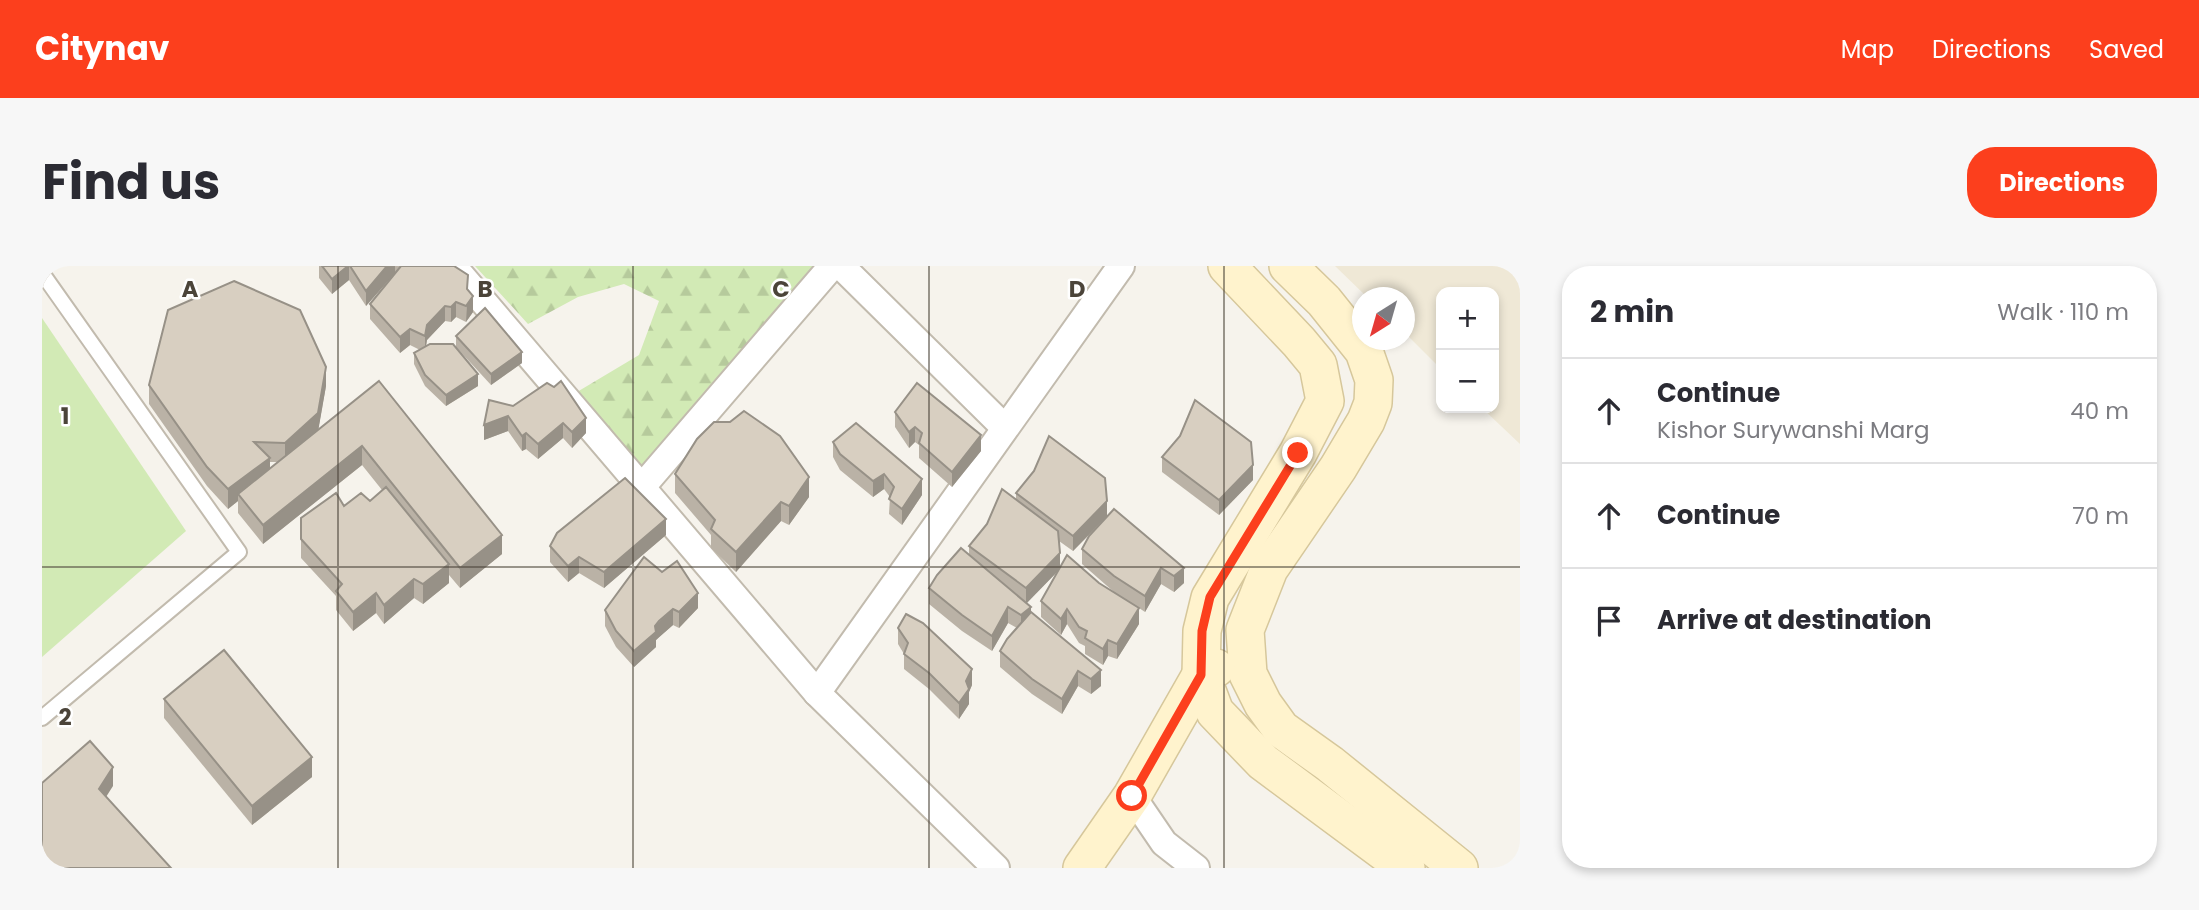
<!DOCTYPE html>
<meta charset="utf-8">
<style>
body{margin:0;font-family:Poppins,sans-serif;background:#f7f7f7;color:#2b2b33}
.controls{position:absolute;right:21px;top:21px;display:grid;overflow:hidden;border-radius:14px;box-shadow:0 4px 10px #0003}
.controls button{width:63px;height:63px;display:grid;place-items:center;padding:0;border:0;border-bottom:2px solid #e1e1e2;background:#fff;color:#2b2b33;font:35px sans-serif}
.compass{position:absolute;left:1310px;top:21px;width:63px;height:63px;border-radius:50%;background:#fff;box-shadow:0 4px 10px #0003;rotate:217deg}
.stop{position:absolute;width:21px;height:21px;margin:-16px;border:5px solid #fc3f1d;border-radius:50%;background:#fff}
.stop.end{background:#fc3f1d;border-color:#fff;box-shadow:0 2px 7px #0008}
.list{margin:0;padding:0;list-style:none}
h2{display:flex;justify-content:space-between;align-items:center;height:91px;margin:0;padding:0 28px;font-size:30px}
h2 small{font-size:23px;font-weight:400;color:#7c7c81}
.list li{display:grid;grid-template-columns:46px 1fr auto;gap:21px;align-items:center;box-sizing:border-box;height:105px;padding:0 28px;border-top:2px solid #e1e1e2}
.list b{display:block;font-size:26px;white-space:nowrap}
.list p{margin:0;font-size:23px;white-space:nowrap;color:#7c7c81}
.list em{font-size:23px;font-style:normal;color:#7c7c81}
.icon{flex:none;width:38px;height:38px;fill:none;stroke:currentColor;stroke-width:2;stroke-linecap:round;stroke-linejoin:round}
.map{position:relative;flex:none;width:1478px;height:602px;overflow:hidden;border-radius:28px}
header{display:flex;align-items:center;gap:42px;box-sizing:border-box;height:98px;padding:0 35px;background:#fc3f1d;color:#fff}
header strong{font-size:33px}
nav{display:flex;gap:38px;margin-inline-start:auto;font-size:24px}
.intro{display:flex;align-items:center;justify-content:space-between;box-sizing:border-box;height:168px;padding:0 42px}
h1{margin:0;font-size:49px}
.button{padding:18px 32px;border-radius:28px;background:#fc3f1d;color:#fff;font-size:24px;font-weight:700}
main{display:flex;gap:42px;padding:0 42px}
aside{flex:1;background:#fff;border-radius:28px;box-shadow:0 4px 10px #0003}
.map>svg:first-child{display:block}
</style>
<header>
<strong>Citynav</strong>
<nav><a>Map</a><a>Directions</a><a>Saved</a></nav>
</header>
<div class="intro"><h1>Find us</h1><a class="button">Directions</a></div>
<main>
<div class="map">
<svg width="1478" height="602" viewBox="0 0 1478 602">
<defs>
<pattern id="forest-firs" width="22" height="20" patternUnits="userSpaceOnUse" patternTransform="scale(1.75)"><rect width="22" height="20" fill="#d2eab5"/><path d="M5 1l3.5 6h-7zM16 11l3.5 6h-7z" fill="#b6ca9c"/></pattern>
</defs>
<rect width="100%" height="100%" fill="#f6f3ec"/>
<path fill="#efe8d6" d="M1293,0H1478V178L1440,142H1452V26H1399V103L1363,67V32L1325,31Z"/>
<path fill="#d2eab5" d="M0,52L144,265L0,391Z"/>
<path fill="url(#forest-firs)" d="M433,0H787L600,210L535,126L597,89L617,35L582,18L536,31L486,58Z"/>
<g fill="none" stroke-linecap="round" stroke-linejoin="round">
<g stroke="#c2bbae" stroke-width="18">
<path id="lane" d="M0,7L197,286L0,452"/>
</g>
<g stroke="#c2bbae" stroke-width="30">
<g id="street">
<path d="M411,0L775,427L954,602"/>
<path d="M799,0L963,162"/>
<path d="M599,222L790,0"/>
<path d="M775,427L1079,0"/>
<path d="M1090,530L1122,577L1154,602"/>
</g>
</g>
<g stroke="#d6c79b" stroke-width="40">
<g id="secondary">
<path d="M1185,0L1257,76L1276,99L1283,135L1256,187L1168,332L1160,365L1159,409L1173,446L1221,496L1364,602"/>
<path d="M1246,0L1282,35L1322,85L1332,114L1331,137L1324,155L1296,202L1227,303L1203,364L1206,408L1221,438L1239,463L1288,498L1417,602"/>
<path d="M1040,602L1090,530L1159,409L1174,402"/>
</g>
</g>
<use href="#lane" stroke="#fff" stroke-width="14"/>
<use href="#street" stroke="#fff" stroke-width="26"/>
<use href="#secondary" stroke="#fff3cd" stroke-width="37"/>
</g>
<g fill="#bab2a6" fill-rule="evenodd">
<path d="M277,0H375L426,24L431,46L424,56L414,51L409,56L403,55L385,74L384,80L436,120L404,140L383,120L372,98V87L378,84L368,79L358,87L328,53V38L353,7L324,40L307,14L290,28L277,12Z"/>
<path d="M414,70L480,97L449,119L414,81Z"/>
<path d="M337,115L460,288L418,322L407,309V317L381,338L372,332L342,358L334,347L311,365L294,344V330L259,292V252L302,240L328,235L340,224L320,199L221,278L196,247V235L186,243L165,220L107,138V119L284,120L276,164ZM228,196H236L228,202Z"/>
<path d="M505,117L544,167L530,182L521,172L496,193L484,183L480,185L466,165L442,174L471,140Z"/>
<path d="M853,146L939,185L910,221L877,192V179L873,176L867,182L853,161Z"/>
<path d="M791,176L880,229L860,259L847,248L848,231L842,223L831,231L798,204L791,191Z"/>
<path d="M1120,191L1211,214L1177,249L1120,206Z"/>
<path d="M633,208L767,231L747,259L739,255L694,306L669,282V269L633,227Z"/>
<path d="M974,227L1065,250L1142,317L1132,326L1119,318L1103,346L1097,342V358L1075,393L1066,390L1061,399L1043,388V380L1037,377L1025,358L1019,369L999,351V335L1017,304L984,337L989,346L1059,420L1049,428L1036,420L1020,448L990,428L958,401V385L975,362L966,357L950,385L920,365L887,338V322L927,289V280L974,233ZM1064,252L1040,283V298L1072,326L1057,317L1018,302L1017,275L1031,285Z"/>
<path d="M624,269L562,322L537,307L526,316L508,296V280Z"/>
<path d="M656,342L637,362L631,359L617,371L614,374V381L592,401L574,381L563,360V344Z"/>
<path d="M856,362L930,419L927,426V438L917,453L887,423L862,403V388L856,378Z"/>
<path d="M122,433L270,511L210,559L122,452Z"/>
</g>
<g fill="#979187">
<path d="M306,0H307V14L290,28V13Z"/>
<path d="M345,0H353V7L324,40V25Z"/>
<path d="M426,24L431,30V46L424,56Z"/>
<path d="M414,36V51L409,56V41Z"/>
<path d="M403,40V55L385,74L383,86V70L385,59Z"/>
<path d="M368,63V79L358,87V71Z"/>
<path d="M480,86V97L449,119V108Z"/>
<path d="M284,101V120L276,166L243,196V177Z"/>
<path d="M436,108V120L404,140V129Z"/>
<path d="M466,150V165L442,174V159Z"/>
<path d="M544,152V167L530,182V166Z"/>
<path d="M521,157V172L496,193V178Z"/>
<path d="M873,161V176L867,182V166Z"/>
<path d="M484,167V183L480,185V170Z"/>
<path d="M939,169V185L910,221V206Z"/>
<path d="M320,180V199L221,278V259Z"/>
<path d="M228,192V212L196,228V235L186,243V223Z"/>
<path d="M1211,199V214L1177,249V234Z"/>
<path d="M842,208V223L831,231V215Z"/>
<path d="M767,211V231L747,259V240Z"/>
<path d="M880,213V229L860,259V243Z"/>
<path d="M1065,235V250L1031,285V270Z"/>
<path d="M739,236V255L694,306V286Z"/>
<path d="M624,253V269L562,322V306Z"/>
<path d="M460,269V288L418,322V302Z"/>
<path d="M1018,287V303L984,338V322Z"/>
<path d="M537,291V307L526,316V300Z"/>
<path d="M407,298V317L381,338V318Z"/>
<path d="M1119,302V318L1103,346V330Z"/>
<path d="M1142,302V317L1132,326V310Z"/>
<path d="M372,313V332L342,358V339Z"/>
<path d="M334,327V347L311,365V346Z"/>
<path d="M656,327V342L637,362V346Z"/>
<path d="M966,341V357L950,385V370Z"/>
<path d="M989,341V356L979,365V349Z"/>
<path d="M1097,342V358L1075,393V378Z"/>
<path d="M631,343V359L614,374V381L592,401V385L613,360Z"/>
<path d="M1025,343V358L1019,369V353Z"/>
<path d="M1066,374V390L1061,399V383Z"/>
<path d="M930,403V419L927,426V438L917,453V437L924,415Z"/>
<path d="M1059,404V420L1049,428V413Z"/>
<path d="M1036,405V420L1020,448V433Z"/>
<path d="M270,491V511L210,559V540Z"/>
<path d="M71,501V520L57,542V523Z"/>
</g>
<g fill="#d8cfc1" stroke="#979187" stroke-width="2">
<path d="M280,0H306L290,13Z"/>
<path d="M308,0H345L324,25Z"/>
<path d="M359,0H412L426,9L425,23L431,30L424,40L414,36L409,41L403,40L385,59L383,70L368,63L358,71L328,38Z"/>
<path d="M192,15L258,44L284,101L276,147L243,177L212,176L228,192L186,223L165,201L107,119L126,44Z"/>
<path d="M443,42L480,86L449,108L414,70Z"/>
<path d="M388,78H411L436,108L404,129L383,109L372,87Z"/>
<path d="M337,115L460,269L418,302L320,180L221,259L196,228Z"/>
<path d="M519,115L544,152L530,166L521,157L496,178L484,167L480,170L466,150L442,159L447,134L471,140L505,117L512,121Z"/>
<path d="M875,117L939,169L910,206L877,177L880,167L873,161L867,166L853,146Z"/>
<path d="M1153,134L1209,176L1211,199L1177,234L1120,191L1138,170Z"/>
<path d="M702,145L738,170L767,211L747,240L739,236L694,286L669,263L673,254L633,208L655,173L672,156H688Z"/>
<path d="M814,157L880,213L860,243L847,233L852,221L842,208L831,215L798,188L791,176Z"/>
<path d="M1007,170L1063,212L1065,235L1031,270L974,227L992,205Z"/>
<path d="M583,212L624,253L562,306L537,291L526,300L508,280L515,267Z"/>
<path d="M344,221L407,298L381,318L372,313L342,339L334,327L311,346L294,325L300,318L259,273V252L294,227L302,240L319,227L328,235Z"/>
<path d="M960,223L1016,265L1018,287L984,322L927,280L945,258Z"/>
<path d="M1072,243L1142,302L1132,310L1119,302L1103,330L1072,310L1040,283L1047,270Z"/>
<path d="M919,282L989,341L979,349L966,341L950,370L920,349L887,322L895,309Z"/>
<path d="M1025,289L1057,317L1097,342L1075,378L1066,374L1061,383L1043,372L1045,365L1037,361L1025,343L1019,353L999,335Z"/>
<path d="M602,291L620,306L635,295L656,327L637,346L631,343L617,355L613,360L614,366L592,385L574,365L563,344Z"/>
<path d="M989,346L1059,404L1049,413L1036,405L1020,433L990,413L958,385L965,373Z"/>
<path d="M864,348L881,357L930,403L924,415L927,423L917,437L887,407L862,388L866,377L856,362Z"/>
<path d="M182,384L270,491L210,540L122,433Z"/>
<path d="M48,475L71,501L57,523L129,602H0V517Z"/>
</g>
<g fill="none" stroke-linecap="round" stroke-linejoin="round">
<path stroke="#fc3f1d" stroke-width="9" d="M1090,530L1159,409L1160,365L1168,331L1256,187"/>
</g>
<path fill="none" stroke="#4b4439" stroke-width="2" stroke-opacity="0.55" d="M296,0V602M591,0V602M887,0V602M1182,0V602M0,301H1478"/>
<g font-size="23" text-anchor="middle" font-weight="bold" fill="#4b4439" stroke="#fff" stroke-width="5" stroke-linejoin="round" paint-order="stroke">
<text x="148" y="31">A</text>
<text x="443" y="31">B</text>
<text x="739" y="31">C</text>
<text x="1035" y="31">D</text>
<text x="23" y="158">1</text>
<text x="23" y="459">2</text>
</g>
</svg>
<div class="controls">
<button>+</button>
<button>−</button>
</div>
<svg class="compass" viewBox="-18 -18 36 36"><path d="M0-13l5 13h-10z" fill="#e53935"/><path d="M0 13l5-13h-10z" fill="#7c7c81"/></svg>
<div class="stop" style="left:1090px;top:530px"></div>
<div class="stop end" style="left:1256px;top:187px"></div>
</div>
<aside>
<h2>2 min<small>Walk · 110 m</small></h2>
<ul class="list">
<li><svg class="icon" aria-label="ahead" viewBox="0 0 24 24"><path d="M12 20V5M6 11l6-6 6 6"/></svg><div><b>Continue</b><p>Kishor Surywanshi Marg</p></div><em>40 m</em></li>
<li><svg class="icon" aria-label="ahead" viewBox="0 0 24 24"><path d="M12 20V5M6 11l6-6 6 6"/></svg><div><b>Continue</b></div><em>70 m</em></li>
<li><svg class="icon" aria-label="arrive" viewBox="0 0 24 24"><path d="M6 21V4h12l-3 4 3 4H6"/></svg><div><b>Arrive at destination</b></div></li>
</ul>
</aside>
</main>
